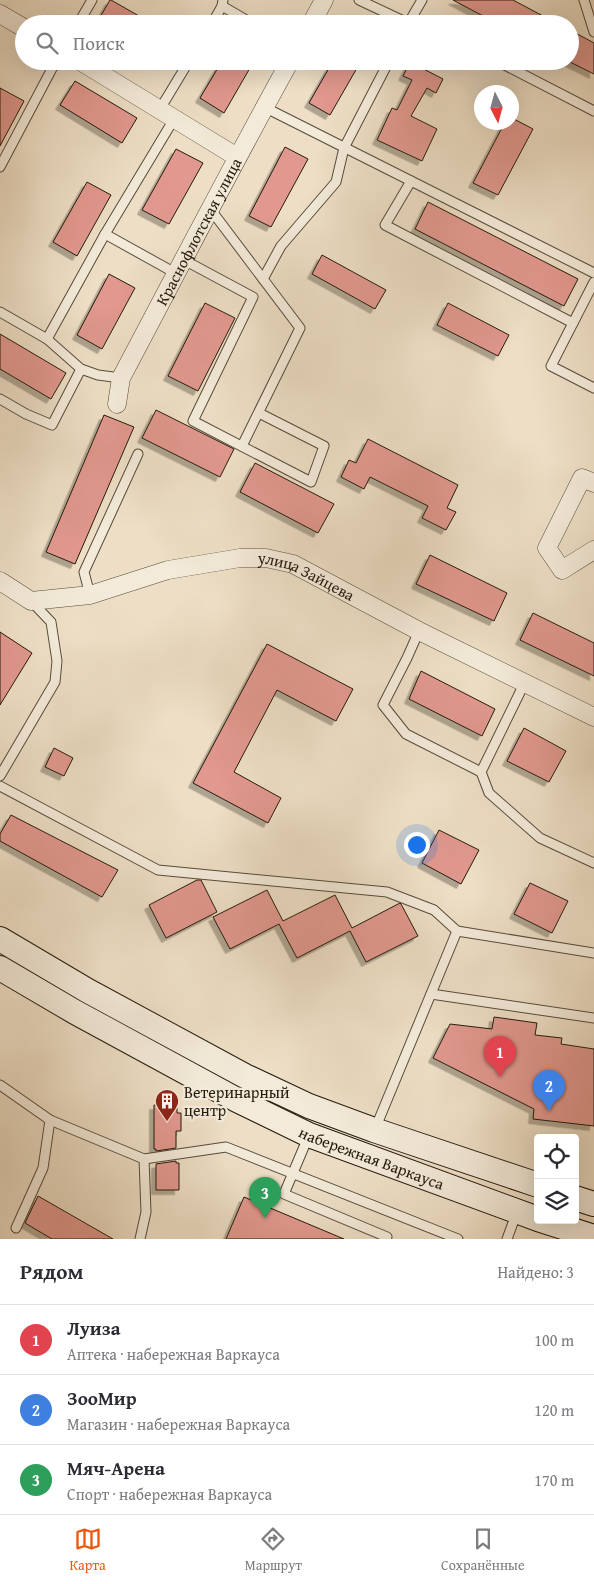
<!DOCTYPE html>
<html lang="ru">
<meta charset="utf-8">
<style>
body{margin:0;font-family:"Gentium Book Plus",serif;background:#f7f7f7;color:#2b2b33}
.controls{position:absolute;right:15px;bottom:15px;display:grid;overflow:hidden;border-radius:5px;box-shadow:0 5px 20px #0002}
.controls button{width:45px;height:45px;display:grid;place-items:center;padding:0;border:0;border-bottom:1px solid #e1e1e2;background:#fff;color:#2b2b33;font:25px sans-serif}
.compass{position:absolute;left:474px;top:85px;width:45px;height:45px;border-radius:50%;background:#fff;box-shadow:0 5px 20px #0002;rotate:174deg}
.you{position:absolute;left:416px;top:844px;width:18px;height:18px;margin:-12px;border:4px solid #fff;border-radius:50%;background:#1a73e8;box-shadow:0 0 0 8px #1a73e833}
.badge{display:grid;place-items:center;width:32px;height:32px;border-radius:50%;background:#ea580c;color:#fff;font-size:16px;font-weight:700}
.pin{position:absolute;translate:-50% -41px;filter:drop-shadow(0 1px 2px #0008)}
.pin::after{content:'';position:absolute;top:26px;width:18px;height:15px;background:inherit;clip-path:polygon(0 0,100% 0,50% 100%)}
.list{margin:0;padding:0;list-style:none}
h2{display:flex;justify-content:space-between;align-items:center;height:65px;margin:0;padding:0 20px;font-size:21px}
h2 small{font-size:16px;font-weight:400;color:#7c7c81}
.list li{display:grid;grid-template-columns:32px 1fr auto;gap:15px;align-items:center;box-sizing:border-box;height:70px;padding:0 20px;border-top:1px solid #e1e1e2}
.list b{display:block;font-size:19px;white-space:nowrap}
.list p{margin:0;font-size:16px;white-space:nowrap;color:#7c7c81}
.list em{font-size:16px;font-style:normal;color:#7c7c81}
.icon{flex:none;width:28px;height:28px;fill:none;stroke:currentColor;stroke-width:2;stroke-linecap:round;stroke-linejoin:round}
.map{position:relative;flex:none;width:594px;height:1239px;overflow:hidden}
.search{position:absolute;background:#fff;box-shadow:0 5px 20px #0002;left:15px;right:15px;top:15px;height:55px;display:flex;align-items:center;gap:12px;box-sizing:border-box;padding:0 18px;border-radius:28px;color:#7c7c81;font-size:19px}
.sheet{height:275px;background:#fff}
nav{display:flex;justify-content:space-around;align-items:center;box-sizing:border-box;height:70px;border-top:1px solid #e1e1e2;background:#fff;font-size:14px;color:#7c7c81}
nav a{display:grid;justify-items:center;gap:2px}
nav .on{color:#ea580c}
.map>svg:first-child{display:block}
</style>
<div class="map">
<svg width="594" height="1239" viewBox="0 0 594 1239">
<defs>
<filter id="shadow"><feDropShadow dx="-4.5" dy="4.5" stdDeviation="0" flood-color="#0004"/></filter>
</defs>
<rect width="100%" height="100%" fill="#eddec5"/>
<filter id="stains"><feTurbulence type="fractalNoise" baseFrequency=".004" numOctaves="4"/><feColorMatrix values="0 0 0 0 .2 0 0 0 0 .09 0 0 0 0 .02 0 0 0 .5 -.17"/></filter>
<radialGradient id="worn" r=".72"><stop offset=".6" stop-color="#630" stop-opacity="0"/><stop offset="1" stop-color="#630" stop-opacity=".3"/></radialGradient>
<g fill="#e1988e" stroke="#241a0d" filter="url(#shadow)">
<path d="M110,0H111L153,24H96Z"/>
<path d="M453,0H513L558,24H498Z"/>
<path d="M570,30L594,43V74L570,62Z"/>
<path d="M222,61H254L224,113L200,98Z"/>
<path d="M333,61H361L330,115L309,103Z"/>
<path d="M410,62L443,79L436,93L427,88L411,116L437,129L422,161L377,140L392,108L397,110L412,80L403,76Z"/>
<path d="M75,81L137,118L122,143L60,105Z"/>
<path d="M0,88L24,101L0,146Z"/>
<path d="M512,118L533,129L498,195L473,183L505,122H512Z"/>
<path d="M285,147L308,159L271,227L249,216Z"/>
<path d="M176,149L203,163L169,224L142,210Z"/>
<path d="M87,182L111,195L77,256L53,242Z"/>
<path d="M428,202L578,279L564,306L415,229Z"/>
<path d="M322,255L386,290L375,309L312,274Z"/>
<path d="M109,274L135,288L102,349L77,335Z"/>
<path d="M205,303L235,318L198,391L168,376Z"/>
<path d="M448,303L509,335L498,356L437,325Z"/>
<path d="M0,334L66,373L51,399L0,369Z"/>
<path d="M156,410L234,449L220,477L142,438Z"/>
<path d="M104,415L134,427L75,564L46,552Z"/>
<path d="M368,439L458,485L447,508L456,512L446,530L422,518L428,506L370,477L364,489L341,477L349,460L356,463Z"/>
<path d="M255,463L334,504L318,533L240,492Z"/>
<path d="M430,555L507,593L494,621L416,584Z"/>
<path d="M533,613L594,643V676L520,640Z"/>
<path d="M0,632L32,653L0,705Z"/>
<path d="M267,644L353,689L336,721L277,690L234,772L281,798L268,823L193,783Z"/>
<path d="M421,671L495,709L482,736L409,699Z"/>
<path d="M524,728L566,751L549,782L507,761Z"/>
<path d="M54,748L73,758L64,776L45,767Z"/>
<path d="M11,815L118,870L102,897L0,841V834Z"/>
<path d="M439,830L479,850L461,884L422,863Z"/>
<path d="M197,880H201L217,912L166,938L149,905Z"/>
<path d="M530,883L568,901L552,933L514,914Z"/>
<path d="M267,890L283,921L335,895L352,928L400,903L401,904L418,936L366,962L350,931L297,958L279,924L230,949L213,917Z"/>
<path d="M494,1017L537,1023L535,1035L562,1038L561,1044L594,1049V1126L533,1119L534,1109L433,1058L450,1024L492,1029Z"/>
<path d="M154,1105L177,1106V1113H181V1131H176V1148L156,1151V1149H154Z"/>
<path d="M176,1161V1163H179V1190H156V1164Z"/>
<path d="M38,1196L113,1239H52L25,1223Z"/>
<path d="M244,1197L344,1239H226Z"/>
</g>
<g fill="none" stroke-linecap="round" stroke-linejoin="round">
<g stroke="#564b3b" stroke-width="11">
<g id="service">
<path d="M359,0L410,24"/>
<path d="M584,0L594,32"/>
<path d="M222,6L253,24"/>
<path d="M78,24L92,0"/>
<path d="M212,24L222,6L223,0"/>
<path d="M408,24L422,0"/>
<path d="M497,61L594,111"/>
<path d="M264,107L594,273"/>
<path d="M160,109L189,61"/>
<path d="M0,167L56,61"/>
<path d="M411,181L385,225L573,323"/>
<path d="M211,210L300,328L242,446"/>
<path d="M105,234L177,274"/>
<path d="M184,260L253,297L193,421L311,482L324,446L259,413"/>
<path d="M263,279L281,246L336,182L344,148L389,61"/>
<path d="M594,282L551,366L594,388"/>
<path d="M0,312L47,339L81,369L98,375L121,378"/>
<path d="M47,339L105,234L174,119"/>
<path d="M0,399L26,414L52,425L81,369"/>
<path d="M90,595L84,572L138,454"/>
<path d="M419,631L407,658L383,705L406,734L481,772"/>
<path d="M525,682L481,772L489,793L540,838L594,863"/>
<path d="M0,776L55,682L57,661L51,622L31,601"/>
<path d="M0,786L158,870L387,892L434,910L457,931L594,953"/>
<path d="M431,994L594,1018"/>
<path d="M0,1085L50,1120L144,1159L146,1212L140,1239"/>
<path d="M375,1129L457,931"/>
<path d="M309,1135L284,1194L387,1237"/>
<path d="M144,1159L226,1147L458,1239"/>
<path d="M16,1228L43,1168L50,1120"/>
<path d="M507,1239L517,1212"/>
</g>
</g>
<g stroke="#564b3b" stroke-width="19">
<g id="minor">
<path d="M0,14L24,28"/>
<path d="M311,24L324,0"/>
<path d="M80,61L237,157"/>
<path id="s1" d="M117,404L121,378C177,272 232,166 290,61"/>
<path d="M594,483L582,478L547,548L562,570L594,550"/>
<path id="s2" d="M0,581L31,601L90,595L168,570L240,558H266L293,564L419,631L594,717"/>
</g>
</g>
<g stroke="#241a0d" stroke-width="26">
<g id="secondary">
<path d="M0,939L88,991L245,1076L309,1106L374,1130L538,1185"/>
<path id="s3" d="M0,968L75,1012L237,1100L309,1135L538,1219"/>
<path d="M575,1198L594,1204"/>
<path d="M541,1220L594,1237"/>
</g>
</g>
<use href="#service" stroke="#f3ead9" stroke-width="9"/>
<use href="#minor" stroke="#f3ead9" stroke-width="18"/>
<use href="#secondary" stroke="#f3ead9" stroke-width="24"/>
</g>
<defs>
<g id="building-pin" transform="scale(1.25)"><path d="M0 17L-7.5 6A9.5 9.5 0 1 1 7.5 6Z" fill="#8f2418" stroke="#f3ead9"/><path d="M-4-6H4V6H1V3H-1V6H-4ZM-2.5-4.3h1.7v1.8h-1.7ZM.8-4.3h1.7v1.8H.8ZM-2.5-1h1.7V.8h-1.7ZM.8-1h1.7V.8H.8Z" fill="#fff"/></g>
</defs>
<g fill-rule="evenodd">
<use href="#building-pin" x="167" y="1101"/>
</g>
<g text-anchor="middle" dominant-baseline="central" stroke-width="4.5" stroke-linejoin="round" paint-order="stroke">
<g font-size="16" fill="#241a0d" stroke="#f3ead9">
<text stroke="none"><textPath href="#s1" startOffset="192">Краснофлотская улица</textPath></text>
<text stroke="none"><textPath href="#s2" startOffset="321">улица Зайцева</textPath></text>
<text stroke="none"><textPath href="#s3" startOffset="418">набережная Варкауса</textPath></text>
</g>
<g font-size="16" fill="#241a0d" stroke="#f3ead9" text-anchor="start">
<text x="184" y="1092">Ветеринарный<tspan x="184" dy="18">центр</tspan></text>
</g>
</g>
<rect width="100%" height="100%" filter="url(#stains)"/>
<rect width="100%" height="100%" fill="url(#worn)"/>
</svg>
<div class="controls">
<button><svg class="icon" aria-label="locate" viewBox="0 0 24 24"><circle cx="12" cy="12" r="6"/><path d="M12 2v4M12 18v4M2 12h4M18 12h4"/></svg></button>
<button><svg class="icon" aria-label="layers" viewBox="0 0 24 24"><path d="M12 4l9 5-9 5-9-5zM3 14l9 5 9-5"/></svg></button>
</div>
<svg class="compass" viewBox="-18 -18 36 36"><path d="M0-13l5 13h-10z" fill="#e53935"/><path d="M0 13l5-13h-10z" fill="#7c7c81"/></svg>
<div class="you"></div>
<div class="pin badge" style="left:500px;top:1077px;background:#e0444e">1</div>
<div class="pin badge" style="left:549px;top:1111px;background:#3f7fe0">2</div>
<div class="pin badge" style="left:265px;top:1218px;background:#2e9e5b">3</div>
<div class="search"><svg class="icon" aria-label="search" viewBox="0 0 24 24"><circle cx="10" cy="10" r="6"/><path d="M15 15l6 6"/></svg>Поиск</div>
</div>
<section class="sheet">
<h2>Рядом<small>Найдено: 3</small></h2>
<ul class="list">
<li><span class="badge" style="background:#e0444e">1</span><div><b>Луиза</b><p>Аптека · набережная Варкауса</p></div><em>100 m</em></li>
<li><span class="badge" style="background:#3f7fe0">2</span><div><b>ЗооМир</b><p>Магазин · набережная Варкауса</p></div><em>120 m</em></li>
<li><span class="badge" style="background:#2e9e5b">3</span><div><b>Мяч-Арена</b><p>Спорт · набережная Варкауса</p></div><em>170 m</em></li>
</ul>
</section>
<nav>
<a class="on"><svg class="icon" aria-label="map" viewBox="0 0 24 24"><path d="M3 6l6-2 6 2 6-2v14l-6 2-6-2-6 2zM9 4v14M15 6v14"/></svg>Карта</a>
<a><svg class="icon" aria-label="directions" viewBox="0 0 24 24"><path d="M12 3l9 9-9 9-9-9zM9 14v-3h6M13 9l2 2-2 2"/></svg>Маршрут</a>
<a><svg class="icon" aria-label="saved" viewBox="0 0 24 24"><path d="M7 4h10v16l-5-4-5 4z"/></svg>Сохранённые</a>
</nav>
